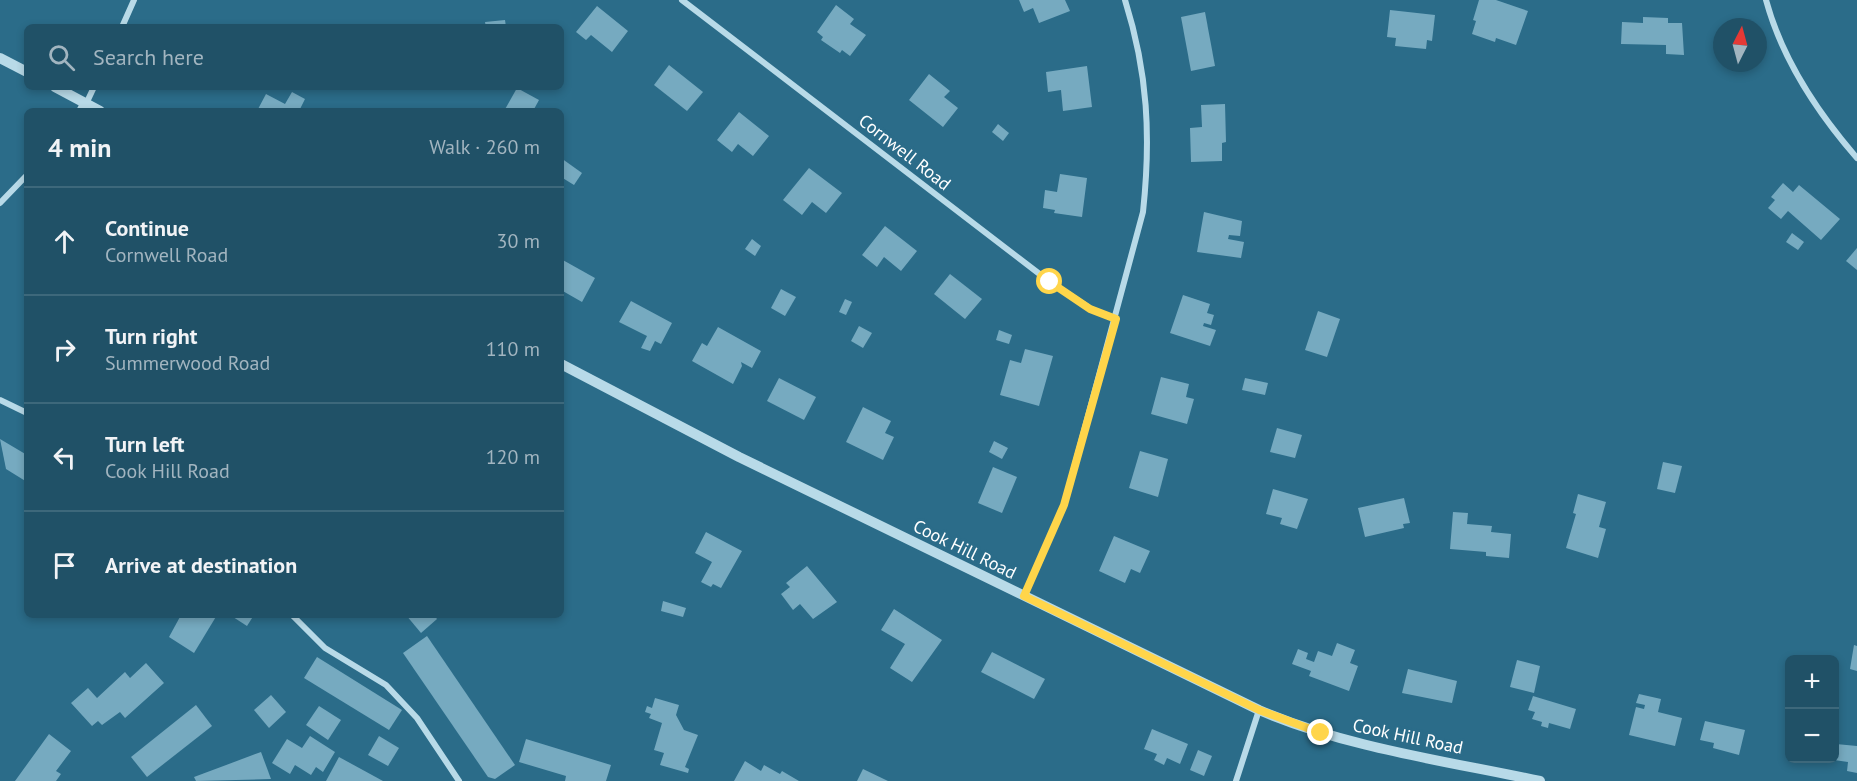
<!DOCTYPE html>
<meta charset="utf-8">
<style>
body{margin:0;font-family:"PT Sans",sans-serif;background:#2d5b70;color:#f1f3f6}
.controls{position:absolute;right:18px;bottom:18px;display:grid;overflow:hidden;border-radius:9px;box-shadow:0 3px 9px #0003}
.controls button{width:54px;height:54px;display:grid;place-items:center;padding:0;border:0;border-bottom:2px solid #3d687b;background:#205167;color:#f1f3f6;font:30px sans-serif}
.compass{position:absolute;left:1713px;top:18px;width:54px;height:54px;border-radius:50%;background:#205167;box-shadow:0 3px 9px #0003;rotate:6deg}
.stop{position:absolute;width:18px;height:18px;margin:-14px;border:4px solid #ffd54a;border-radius:50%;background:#fff}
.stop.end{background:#ffd54a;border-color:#fff;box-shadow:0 2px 6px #0008}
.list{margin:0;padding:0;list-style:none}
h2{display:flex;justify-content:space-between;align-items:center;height:78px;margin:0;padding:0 24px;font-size:26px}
h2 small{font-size:20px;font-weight:400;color:#a2b5c0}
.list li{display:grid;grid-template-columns:39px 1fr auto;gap:18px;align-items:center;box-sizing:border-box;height:108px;padding:0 24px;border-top:2px solid #3d687b}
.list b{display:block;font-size:22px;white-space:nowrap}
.list p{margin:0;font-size:20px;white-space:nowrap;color:#a2b5c0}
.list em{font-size:20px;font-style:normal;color:#a2b5c0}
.icon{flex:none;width:33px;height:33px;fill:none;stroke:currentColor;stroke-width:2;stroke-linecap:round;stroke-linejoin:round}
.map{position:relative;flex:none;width:1857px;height:781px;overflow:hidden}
.search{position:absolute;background:#205167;box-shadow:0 3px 9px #0003;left:24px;top:24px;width:540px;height:66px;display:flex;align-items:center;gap:15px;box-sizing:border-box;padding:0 21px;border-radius:9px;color:#a2b5c0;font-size:22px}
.panel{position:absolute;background:#205167;box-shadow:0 3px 9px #0003;left:24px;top:108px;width:540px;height:510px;border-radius:9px}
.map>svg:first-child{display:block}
</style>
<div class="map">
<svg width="1857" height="781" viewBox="0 0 1857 781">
<rect width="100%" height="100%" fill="#2b6c89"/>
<g fill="#76aac0">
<path d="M1019,0H1065L1070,11L1039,23L1033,8L1024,12Z"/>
<path d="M1479,0H1496L1528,11L1516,45L1496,38L1495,42L1472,34L1476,21L1473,20Z"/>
<path d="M836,5L854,19L850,24L866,35L850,56L842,50L840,53L821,40L823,37L817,32Z"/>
<path d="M597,6L628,31L612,52L591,35L586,40L576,32Z"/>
<path d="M1390,10L1435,15L1432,41L1427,40L1426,49L1395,46L1396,38L1387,37Z"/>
<path d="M1205,12L1215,66L1191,71L1181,17Z"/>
<path d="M1643,17L1668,18V23H1682L1684,55L1666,54V45L1621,44L1622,22L1643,23Z"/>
<path d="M505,20L506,27H486L485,22Z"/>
<path d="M669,65L703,92L687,111L654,85Z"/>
<path d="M1087,66L1092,107L1063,111L1061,90L1048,92L1046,72Z"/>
<path d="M929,74L950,91L944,97L958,108L943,127L909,100Z"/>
<path d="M517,88L539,100L533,111H504Z"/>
<path d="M292,92L305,99L299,111H257L266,94L285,104Z"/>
<path d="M1225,104L1226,142L1222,143V161L1191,162L1190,128L1202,127L1201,105Z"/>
<path d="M739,112L769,136L753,156L738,144L732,152L717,140Z"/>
<path d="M998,124L1009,133L1003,141L992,132Z"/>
<path d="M561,158L582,173L574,185L561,177Z"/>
<path d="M809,168L842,193L826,213L812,202L802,215L783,200Z"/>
<path d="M1060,174L1087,178L1082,217L1054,213L1055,210L1043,208L1045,190L1057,192Z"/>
<path d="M1783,183L1793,192L1799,185L1840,219L1821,240L1788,211L1781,219L1768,208L1775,200L1771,197Z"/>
<path d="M1204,212L1242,221L1240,236L1229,235L1228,239L1244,242L1241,258L1197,252Z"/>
<path d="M885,226L917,251L901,271L884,257L877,267L862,255Z"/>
<path d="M1792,233L1804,242L1798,250L1786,242Z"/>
<path d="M752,239L761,246L755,256L745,249Z"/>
<path d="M1857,248V270L1846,261Z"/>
<path d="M561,259L595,278L582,302L561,290Z"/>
<path d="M950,274L982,299L965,319L934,294Z"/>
<path d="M781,289L796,297L785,316L771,308Z"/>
<path d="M1183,295L1210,304L1207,313L1214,315L1211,325L1204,323L1203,326L1216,330L1210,346L1170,333Z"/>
<path d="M845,299L852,302L846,315L839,312Z"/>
<path d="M631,301L672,323L661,344L655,341L650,351L641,348L647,336L619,322Z"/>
<path d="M1318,311L1340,319L1327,357L1305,350Z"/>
<path d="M859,326L872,333L863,348L851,341Z"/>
<path d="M718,327L761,351L752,368L741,362L742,366L733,384L692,361L702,343L707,346Z"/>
<path d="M999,330L1012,335L1009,344L996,340Z"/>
<path d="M1025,349L1053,356L1039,406L1000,395L1010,360L1021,363Z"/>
<path d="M1161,377L1189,384L1186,397L1194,399L1187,424L1151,414Z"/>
<path d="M779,378L816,397L804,420L767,401Z"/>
<path d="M1245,378L1268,383L1265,395L1242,390Z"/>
<path d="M863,407L891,421L885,433L894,437L883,460L846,442Z"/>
<path d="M1277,428L1302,435L1295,458L1270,452Z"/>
<path d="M0,439L27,455V482L6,469Z"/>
<path d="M994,441L1008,448L1002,459L989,452Z"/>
<path d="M1140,451L1168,459L1158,497L1129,488Z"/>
<path d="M1663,462L1682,466L1675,493L1657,489Z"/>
<path d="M993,467L1017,477L1002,513L978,503Z"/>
<path d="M1273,489L1308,499L1297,529L1280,524L1282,518L1266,514Z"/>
<path d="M1578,494L1606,502L1599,527L1606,529L1598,558L1566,548L1576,514L1573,513Z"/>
<path d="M1404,498L1410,523L1403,524L1404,528L1365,537L1358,508Z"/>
<path d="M1453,512L1468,513L1467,524L1492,526L1491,532L1511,534L1509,558L1486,556V552L1450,549Z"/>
<path d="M706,532L742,551L721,588L713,584L711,587L701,582L712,562L695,553Z"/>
<path d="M1114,536L1150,551L1140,573L1131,569L1125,583L1099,571Z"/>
<path d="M807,566L837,602L813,619L800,604L793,610L781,594L790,587L786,583Z"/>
<path d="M663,601L686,608L683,617L661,611Z"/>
<path d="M894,609L942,640L912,682L890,668L905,644L881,630Z"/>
<path d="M181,615H217L194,653L169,637Z"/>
<path d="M230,615H254L247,626Z"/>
<path d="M406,615H434L437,619L421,633Z"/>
<path d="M427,636L515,765L495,779L488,777L403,653Z"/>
<path d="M1337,643L1355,650L1350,663L1358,666L1349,691L1309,676L1311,671L1292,664L1298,649L1308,653L1306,659L1314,662L1318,651L1332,656Z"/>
<path d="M1854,645L1857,646V671L1850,669Z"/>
<path d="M992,652L1045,679L1034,699L981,672Z"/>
<path d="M317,657L402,710L389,730L304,678Z"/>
<path d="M1517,660L1540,666L1534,693L1510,687Z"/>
<path d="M146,663L164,683L125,718L120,712L102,725L98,721L92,726L71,703L88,688L97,698L125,672L130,678Z"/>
<path d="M1408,669L1457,681L1452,703L1402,693Z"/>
<path d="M1639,694L1661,699L1658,712L1682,718L1675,746L1629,735L1636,707L1644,709L1645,705L1636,703Z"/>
<path d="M271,695L286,712L269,728L254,710Z"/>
<path d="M1533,696L1576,709L1570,729L1549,723L1548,728L1541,726L1542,722L1532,719L1535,712L1528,710Z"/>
<path d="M655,698L679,705L676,715L684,730L698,735L685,767L689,769L688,773L660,765L664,753L654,750L662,723L649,718L651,714L645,712L647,706L652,708Z"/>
<path d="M196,705L212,726L147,777L131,757Z"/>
<path d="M319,706L341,720L328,740L306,725Z"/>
<path d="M1705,721L1745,730L1739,755L1713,748L1714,743L1700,740Z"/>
<path d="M1152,729L1188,744L1180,764L1167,758L1164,765L1154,760L1157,754L1144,749Z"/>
<path d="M49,734L71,751L56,771L61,774L56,781H15Z"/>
<path d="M310,736L335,752L323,772L316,767L311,775L295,765L290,774L272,763L287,739L302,748Z"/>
<path d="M379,736L399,748L388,766L368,755Z"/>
<path d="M526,739L611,765L606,781H565L566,776L519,762Z"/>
<path d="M1836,744L1857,746V773L1847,771L1848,762L1834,760Z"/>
<path d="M1198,750L1212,756L1204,776L1190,770Z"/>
<path d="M261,752L271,779L196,781L194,777Z"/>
<path d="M339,757L383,781H326Z"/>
<path d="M745,761L761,771L764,765L780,774L782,771L799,781H734Z"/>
<path d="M863,769L888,781H857Z"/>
</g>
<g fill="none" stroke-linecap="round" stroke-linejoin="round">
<g stroke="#b8dae8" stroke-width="6">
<path d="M682,0L1050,282L1091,309L1116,319"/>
<path d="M1766,0C1782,59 1817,112 1857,158"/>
<path d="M122,27L134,0"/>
<path d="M86,104L94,87"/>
<path d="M79,111L84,102"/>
<path d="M0,203L27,175"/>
<path d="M0,400L27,413"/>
<path d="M1024,596L1064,505L1143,212C1151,137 1148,73 1125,0"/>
<path d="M292,615L325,648L386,685L417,718L459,781"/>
<path d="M1236,781L1259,710"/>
</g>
<g stroke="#b8dae8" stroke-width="10">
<path d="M0,58L27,72"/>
<path d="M55,87L100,111"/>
<path d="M561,364L739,457L1259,710C1348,748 1446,761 1540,781"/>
</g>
</g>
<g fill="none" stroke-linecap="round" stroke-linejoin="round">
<path stroke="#ffd54a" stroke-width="8" d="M1050,282L1090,309L1116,319L1064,505L1024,596L1259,710L1321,733"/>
</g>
<g text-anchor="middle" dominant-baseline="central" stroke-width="6" stroke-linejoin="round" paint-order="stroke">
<g font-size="18" fill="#fff" stroke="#2b6c89">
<text transform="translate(905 152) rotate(38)">Cornwell Road</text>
<text transform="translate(965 549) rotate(26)">Cook Hill Road</text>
<text transform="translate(1408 736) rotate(12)">Cook Hill Road</text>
</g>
</g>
</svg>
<div class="controls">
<button>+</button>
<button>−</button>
</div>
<svg class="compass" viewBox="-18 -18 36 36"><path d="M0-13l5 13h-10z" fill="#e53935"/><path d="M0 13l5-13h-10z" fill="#a2b5c0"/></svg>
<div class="stop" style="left:1050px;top:282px"></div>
<div class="stop end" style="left:1321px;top:733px"></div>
<div class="search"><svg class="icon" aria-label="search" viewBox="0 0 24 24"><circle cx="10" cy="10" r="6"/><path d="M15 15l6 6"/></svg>Search here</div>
<section class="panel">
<h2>4 min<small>Walk · 260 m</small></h2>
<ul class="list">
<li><svg class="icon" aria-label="ahead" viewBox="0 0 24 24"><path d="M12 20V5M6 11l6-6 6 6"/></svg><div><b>Continue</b><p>Cornwell Road</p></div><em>30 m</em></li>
<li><svg class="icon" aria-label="right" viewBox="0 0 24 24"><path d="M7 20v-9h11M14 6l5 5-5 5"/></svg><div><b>Turn right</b><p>Summerwood Road</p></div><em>110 m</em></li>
<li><svg class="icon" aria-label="left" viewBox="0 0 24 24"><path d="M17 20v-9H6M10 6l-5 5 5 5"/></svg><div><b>Turn left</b><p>Cook Hill Road</p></div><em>120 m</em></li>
<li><svg class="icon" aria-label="arrive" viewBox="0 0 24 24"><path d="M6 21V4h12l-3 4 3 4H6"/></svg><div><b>Arrive at destination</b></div></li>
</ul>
</section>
</div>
